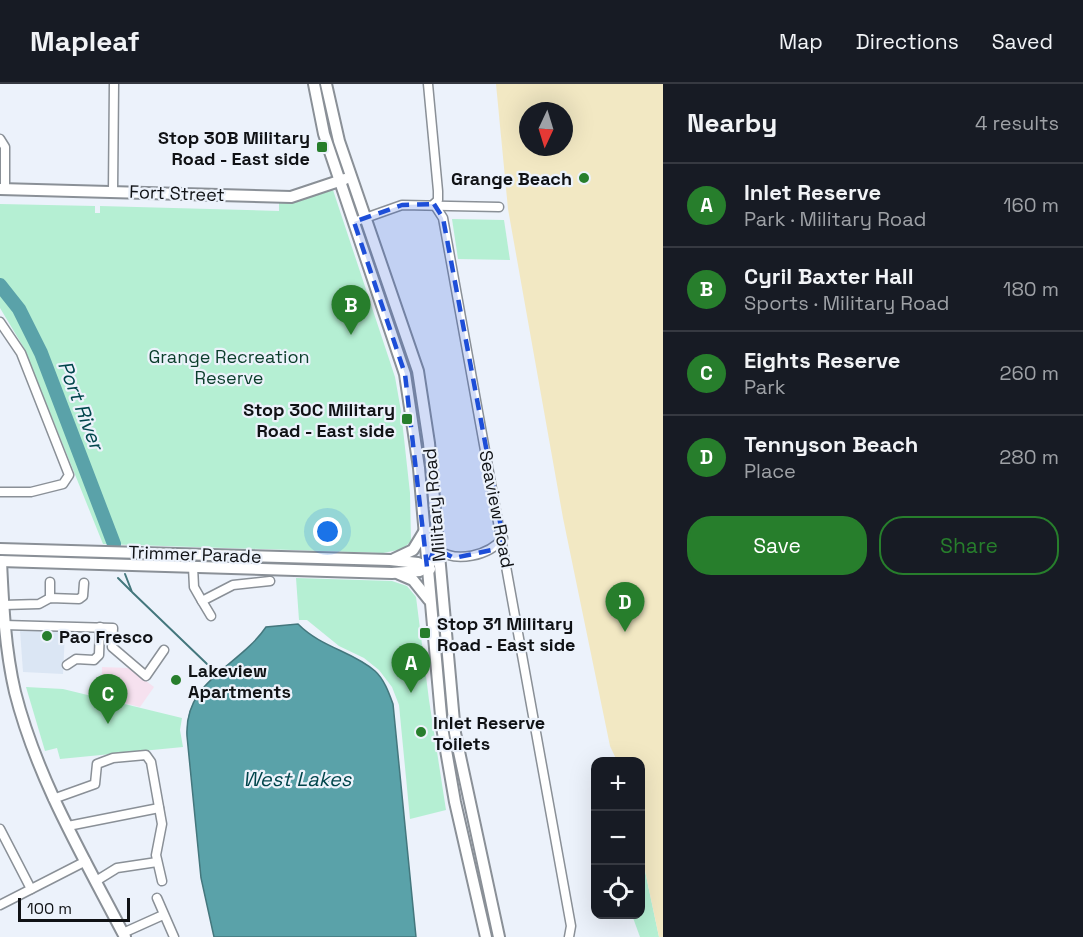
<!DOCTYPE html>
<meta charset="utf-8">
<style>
body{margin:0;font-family:"Space Grotesk",sans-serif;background:#242831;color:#f1f3f6}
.controls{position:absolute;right:18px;bottom:18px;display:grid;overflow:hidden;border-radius:12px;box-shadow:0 6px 24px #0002}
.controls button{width:54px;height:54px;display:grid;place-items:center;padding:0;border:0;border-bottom:2px solid #363941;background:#171b24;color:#f1f3f6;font:30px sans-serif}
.compass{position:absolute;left:519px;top:18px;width:54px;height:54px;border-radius:50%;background:#171b24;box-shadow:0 6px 24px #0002;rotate:184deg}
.scale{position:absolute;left:18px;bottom:15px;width:112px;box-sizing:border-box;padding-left:6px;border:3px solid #101215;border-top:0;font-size:16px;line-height:21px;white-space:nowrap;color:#101215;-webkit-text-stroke:4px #ecf2fb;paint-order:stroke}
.you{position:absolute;left:328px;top:448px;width:21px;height:21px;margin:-15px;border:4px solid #fff;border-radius:50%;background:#1a73e8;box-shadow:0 0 0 9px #1a73e833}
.badge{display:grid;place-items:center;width:39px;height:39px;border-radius:50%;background:#277e2c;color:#fff;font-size:20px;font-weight:700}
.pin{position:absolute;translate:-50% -50px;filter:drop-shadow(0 2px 3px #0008)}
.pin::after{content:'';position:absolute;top:32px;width:21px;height:18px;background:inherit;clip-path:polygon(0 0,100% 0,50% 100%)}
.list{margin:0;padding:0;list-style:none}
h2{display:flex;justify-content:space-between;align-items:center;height:78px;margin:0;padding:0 24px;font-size:26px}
h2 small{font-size:20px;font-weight:400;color:#9ea1a6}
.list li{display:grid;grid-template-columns:39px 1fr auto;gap:18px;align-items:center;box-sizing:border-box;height:84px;padding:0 24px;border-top:2px solid #363941}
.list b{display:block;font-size:22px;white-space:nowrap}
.list p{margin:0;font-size:20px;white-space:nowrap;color:#9ea1a6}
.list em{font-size:20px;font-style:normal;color:#9ea1a6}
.actions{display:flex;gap:12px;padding:18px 24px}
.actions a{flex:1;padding:14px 0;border:2px solid #277e2c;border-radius:24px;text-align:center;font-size:21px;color:#277e2c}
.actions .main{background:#277e2c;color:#fff}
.icon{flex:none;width:33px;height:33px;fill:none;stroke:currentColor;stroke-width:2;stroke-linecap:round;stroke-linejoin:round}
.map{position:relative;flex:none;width:663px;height:853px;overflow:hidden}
header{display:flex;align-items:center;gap:36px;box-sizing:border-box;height:84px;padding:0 30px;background:#171b24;border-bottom:2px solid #363941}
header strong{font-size:28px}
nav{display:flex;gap:33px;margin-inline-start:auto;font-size:21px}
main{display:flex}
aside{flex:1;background:#171b24}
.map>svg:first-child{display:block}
</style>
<header>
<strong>Mapleaf</strong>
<nav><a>Map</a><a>Directions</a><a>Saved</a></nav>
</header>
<main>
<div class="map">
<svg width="663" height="853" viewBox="0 0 663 853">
<rect width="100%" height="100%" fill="#ecf2fb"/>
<path fill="#dbe6f4" d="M20,546L65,548L63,590L23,588Z"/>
<path fill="#f6e1ef" d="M102,583L129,584L154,603L140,623L101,613Z"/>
<g fill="#b5efd3">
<path d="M333,106L395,293L401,327L410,409L411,457L403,465L383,469L103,460L24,264L0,224V120L95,122V129H100V122L279,127V118L297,117Z"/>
<path d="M452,135L504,136L510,176L458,175Z"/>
<path d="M296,494L392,497L407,502L416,513L429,616L446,726L410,735L399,621L392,603L379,586L364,574L339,562L307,536H299Z"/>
<path d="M26,603L63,605L182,634L180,646L183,663L60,675L57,664L45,667Z"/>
<path d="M641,768L659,853H640L632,831L640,830Z"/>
</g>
<path fill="#f2e8c3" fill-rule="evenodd" d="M496,0H663V853H659L641,768L640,678L617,677L610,662L563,434L508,125ZM528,27H564V63H528Z"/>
<path fill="#5aa2a9" stroke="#44777d" stroke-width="1.5" d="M298,540C322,564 352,567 375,587C384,595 389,609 393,620L416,853H214L201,794L187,652C184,596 239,583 266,543Z"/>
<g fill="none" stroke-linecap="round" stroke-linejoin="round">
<g stroke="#44777d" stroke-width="2">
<path d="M125,490L132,508L207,580"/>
<path d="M118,494L131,507"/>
</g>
<path stroke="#5aa2a9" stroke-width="14" d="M0,201L19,225L41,269L114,460"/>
<g stroke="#8a9097" stroke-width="11">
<g id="street">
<path d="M428,0L438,107V116L434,120"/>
<path d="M0,55L5,63V104"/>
<path d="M113,107L114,0"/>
<path d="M434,120L443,134L571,842L569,853"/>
<path d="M354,138L402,121L499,123"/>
<path d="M0,238L21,269L69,391L63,400L31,408H0"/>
<path d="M438,466C456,479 489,472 503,454"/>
<path d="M193,483L194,503L202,517L233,501L270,497"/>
<path d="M50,514V498"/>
<path d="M202,517L211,532"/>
<path d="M3,521L39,520L50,514L79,515L83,512L84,499"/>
<path d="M4,541L113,544L112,563L146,592L164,566"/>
<path d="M67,581L76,575L94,576L99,571L100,543"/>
<path d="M53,715L95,700L97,680L113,674L146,671L151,678L162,740L156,771L162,797"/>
<path d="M68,742L159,724"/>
<path d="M0,745L31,805"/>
<path d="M96,797L117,784L157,778"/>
<path d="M157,814L174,853"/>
<path d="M0,821L86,777"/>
<path d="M123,849L163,831"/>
</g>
</g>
<g stroke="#8a9097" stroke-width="14">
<g id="secondary">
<path d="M314,0L324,50L405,290L419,384L442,643L455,718L486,853"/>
<path d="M326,0L339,57L418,287L429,359L455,649L499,853"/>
<path d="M0,105L291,113L345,95"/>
<path d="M0,465L390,476L418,479L430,485"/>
<path d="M394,475L413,466L424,448"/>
<path d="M0,477L392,489L420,487L430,480"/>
<path d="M1,477C3,521 5,565 15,608C37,695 84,774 125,853"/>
<path d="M399,490L413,496L429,516"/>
</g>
</g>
<use href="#street" stroke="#fff" stroke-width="8"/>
<use href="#secondary" stroke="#fff" stroke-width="10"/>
</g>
<path fill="#1d4ed8" fill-opacity="0.2" stroke="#1d4ed8" stroke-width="4.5" stroke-dasharray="12 8" stroke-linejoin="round" d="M434,120L443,134L503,454L492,466L454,474L435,464L427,483L405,290L354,138L402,121Z"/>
<g fill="#277e2c" stroke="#ecf2fb" stroke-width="2">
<rect x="316" y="57" width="12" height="12" rx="3"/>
<circle cx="584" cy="94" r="6"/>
<rect x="401" y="329" width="12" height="12" rx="3"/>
<rect x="419" y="543" width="12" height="12" rx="3"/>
<circle cx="47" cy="552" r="6"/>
<circle cx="176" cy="596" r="6"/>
<circle cx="421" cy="648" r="6"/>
</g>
<g text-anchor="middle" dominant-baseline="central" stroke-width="4.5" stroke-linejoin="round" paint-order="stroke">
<g font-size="18" font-weight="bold" fill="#101215" stroke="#ecf2fb" text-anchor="start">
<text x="310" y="53" text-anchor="end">Stop 30B Military<tspan x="310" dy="21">Road - East side</tspan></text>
<text x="572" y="94" text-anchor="end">Grange Beach</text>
<text x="395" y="325" text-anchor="end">Stop 30C Military<tspan x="395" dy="21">Road - East side</tspan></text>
<text x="437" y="539">Stop 31 Military<tspan x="437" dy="21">Road - East side</tspan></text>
<text x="59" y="552">Pao Fresco</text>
<text x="188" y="586">Lakeview<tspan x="188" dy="21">Apartments</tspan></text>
<text x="433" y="638">Inlet Reserve<tspan x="433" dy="21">Toilets</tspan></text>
</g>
<g font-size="18" fill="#101215" stroke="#ecf2fb">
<text transform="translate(177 109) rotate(2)">Fort Street</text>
<text transform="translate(434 421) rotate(-95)">Military Road</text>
<text transform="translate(497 425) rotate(79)">Seaview Road</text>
<text transform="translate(195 470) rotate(2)">Trimmer Parade</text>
</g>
<g font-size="18" fill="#0b3d2b" stroke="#ecf2fb">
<text x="229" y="272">Grange Recreation<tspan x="229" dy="21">Reserve</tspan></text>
</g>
<g font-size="20" font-style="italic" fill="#00454b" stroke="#ecf2fb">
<text transform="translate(81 321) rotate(69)">Port River</text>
<text x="297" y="695">West Lakes</text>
</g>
</g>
</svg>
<div class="controls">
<button>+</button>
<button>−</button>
<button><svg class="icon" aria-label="locate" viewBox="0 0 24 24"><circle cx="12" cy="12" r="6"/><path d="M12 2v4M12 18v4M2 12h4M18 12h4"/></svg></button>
</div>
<svg class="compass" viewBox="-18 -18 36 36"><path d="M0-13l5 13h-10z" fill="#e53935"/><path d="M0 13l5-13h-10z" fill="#9ea1a6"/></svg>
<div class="scale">100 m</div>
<div class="you"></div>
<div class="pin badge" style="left:411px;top:609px">A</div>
<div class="pin badge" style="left:351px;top:251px">B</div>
<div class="pin badge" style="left:108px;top:640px">C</div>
<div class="pin badge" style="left:625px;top:548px">D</div>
</div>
<aside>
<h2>Nearby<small>4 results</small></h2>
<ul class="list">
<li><span class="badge">A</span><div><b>Inlet Reserve</b><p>Park · Military Road</p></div><em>160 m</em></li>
<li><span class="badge">B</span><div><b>Cyril Baxter Hall</b><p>Sports · Military Road</p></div><em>180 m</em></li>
<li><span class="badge">C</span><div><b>Eights Reserve</b><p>Park</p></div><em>260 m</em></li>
<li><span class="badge">D</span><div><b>Tennyson Beach</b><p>Place</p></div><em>280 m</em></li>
</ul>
<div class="actions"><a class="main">Save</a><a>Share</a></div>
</aside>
</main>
